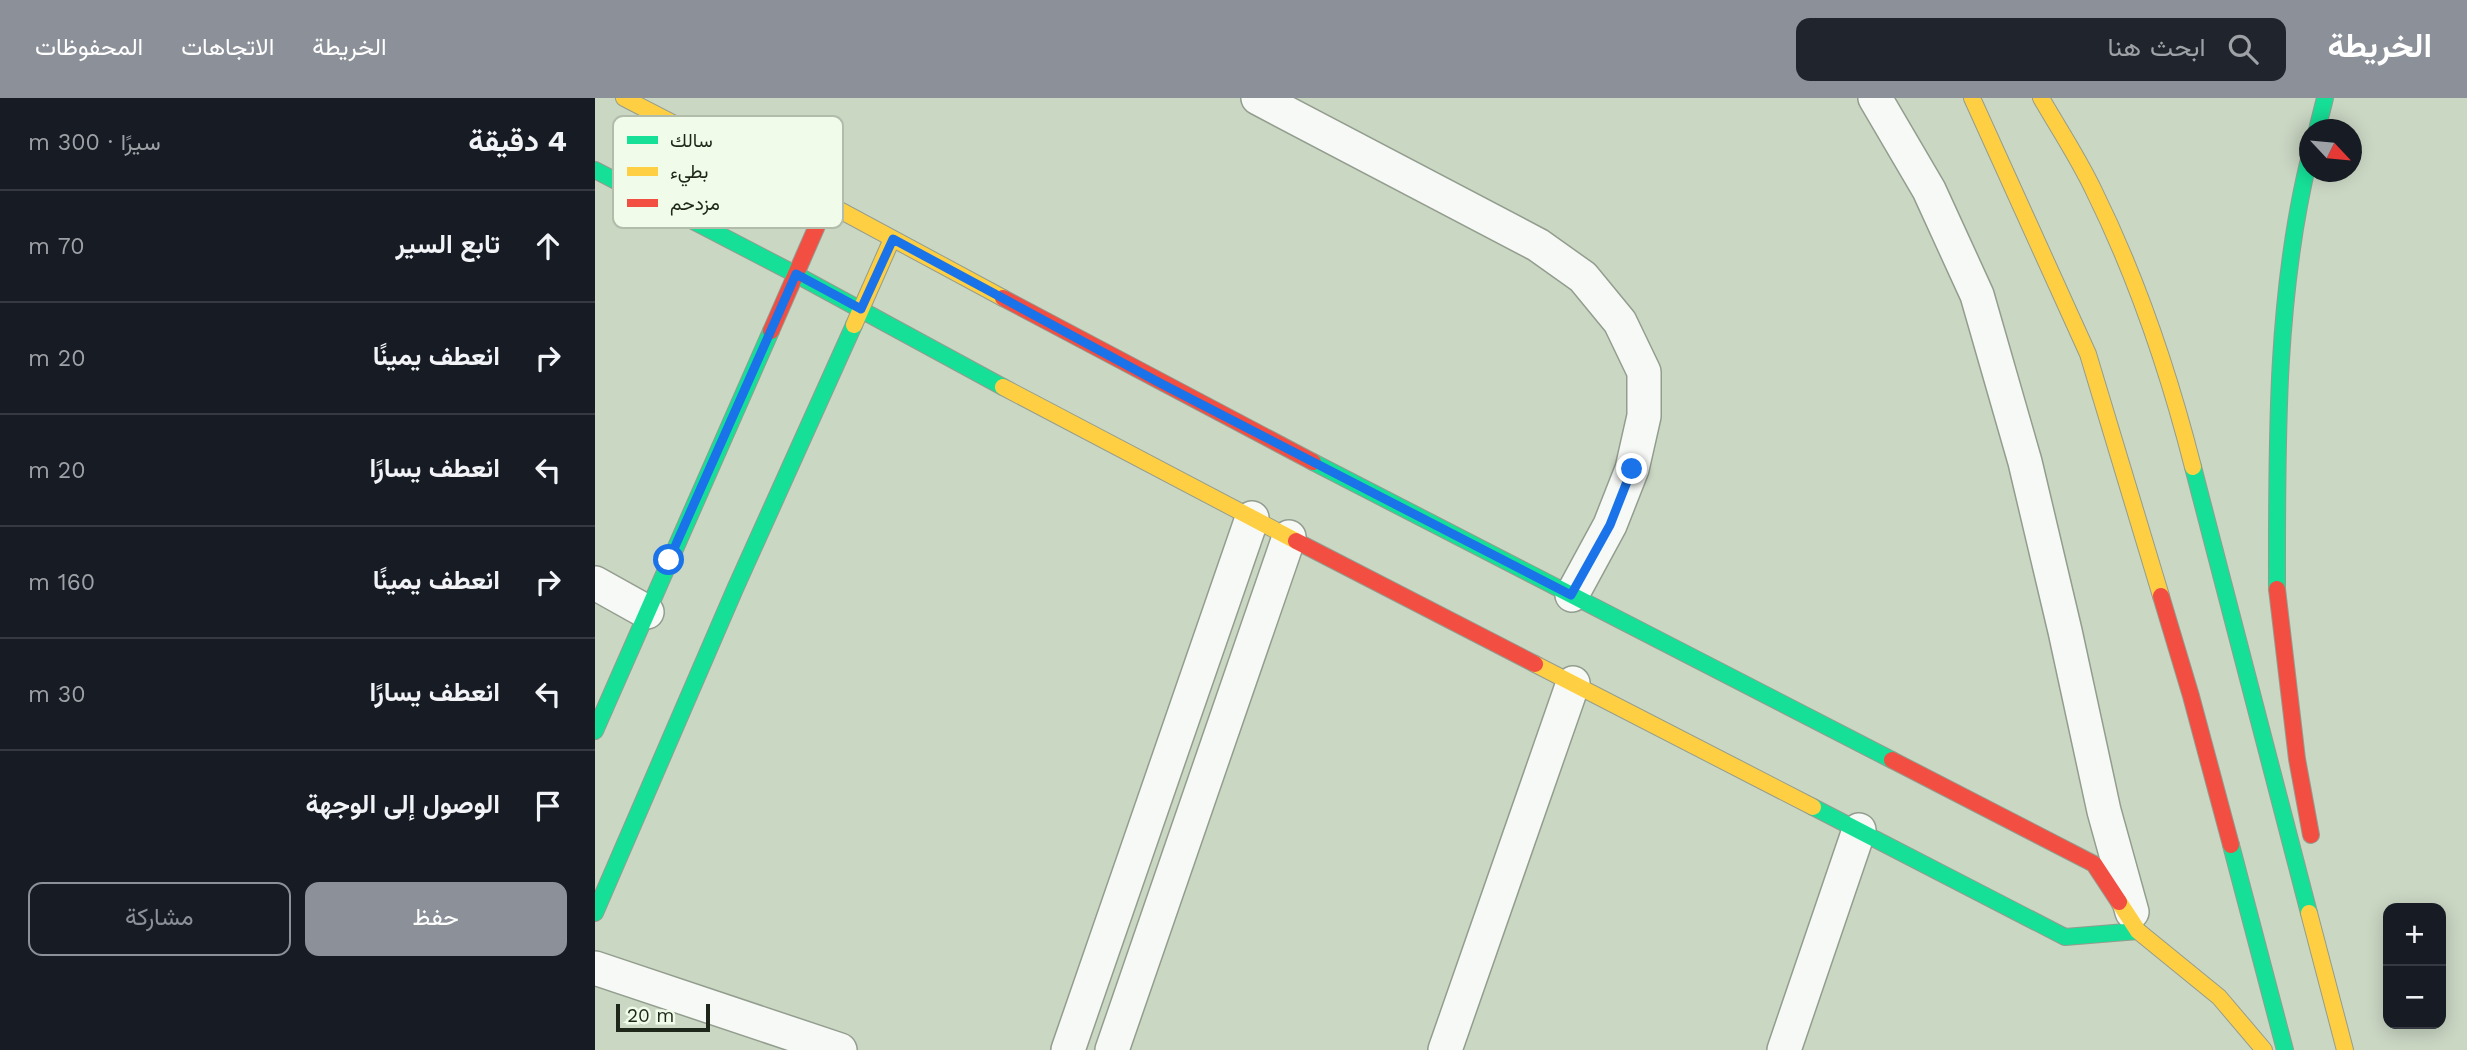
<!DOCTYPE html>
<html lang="ar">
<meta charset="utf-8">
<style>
body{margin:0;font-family:"Work Sans",Vazirmatn,sans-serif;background:#20242c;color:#f1f3f6;direction:rtl}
.controls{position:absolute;right:21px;bottom:21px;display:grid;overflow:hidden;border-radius:14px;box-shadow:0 4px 18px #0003}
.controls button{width:63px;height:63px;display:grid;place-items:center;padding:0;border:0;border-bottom:2px solid #363941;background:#171b24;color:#f1f3f6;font:35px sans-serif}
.compass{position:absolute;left:1704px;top:21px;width:63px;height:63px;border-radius:50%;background:#171b24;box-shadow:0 4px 18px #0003;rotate:116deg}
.scale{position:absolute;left:21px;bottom:18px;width:94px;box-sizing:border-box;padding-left:7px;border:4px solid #1d2618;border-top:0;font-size:19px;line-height:24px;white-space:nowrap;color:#1d2618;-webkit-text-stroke:5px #f0fce9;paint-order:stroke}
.stop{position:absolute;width:21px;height:21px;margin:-16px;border:5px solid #1a73e8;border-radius:50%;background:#fff}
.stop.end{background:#1a73e8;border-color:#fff;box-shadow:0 2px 7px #0008}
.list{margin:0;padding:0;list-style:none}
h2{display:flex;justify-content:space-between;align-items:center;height:91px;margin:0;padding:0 28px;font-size:30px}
h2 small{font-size:23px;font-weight:400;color:#9ea1a6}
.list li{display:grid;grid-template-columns:46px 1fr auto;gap:21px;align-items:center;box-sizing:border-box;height:112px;padding:0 28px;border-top:2px solid #363941}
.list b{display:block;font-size:26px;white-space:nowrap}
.list em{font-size:23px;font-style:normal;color:#9ea1a6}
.actions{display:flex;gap:14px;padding:21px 28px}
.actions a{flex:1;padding:16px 0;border:2px solid #8c9099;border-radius:14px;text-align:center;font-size:24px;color:#8c9099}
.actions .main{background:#8c9099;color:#fff}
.icon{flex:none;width:38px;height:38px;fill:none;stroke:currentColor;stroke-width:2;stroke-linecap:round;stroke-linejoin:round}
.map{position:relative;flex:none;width:1872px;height:952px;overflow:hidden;direction:ltr}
header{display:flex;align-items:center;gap:42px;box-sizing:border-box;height:98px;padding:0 35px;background:#8c9099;color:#fff}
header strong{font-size:33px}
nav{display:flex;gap:38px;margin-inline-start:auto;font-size:24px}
.search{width:490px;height:63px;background:#20242c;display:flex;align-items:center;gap:18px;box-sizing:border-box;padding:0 24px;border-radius:14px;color:#9ea1a6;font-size:26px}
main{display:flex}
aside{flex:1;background:#171b24}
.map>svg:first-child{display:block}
</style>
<header>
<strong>الخريطة</strong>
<div class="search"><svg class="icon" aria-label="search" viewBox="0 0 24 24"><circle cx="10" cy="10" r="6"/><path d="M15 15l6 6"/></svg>ابحث هنا</div>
<nav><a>الخريطة</a><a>الاتجاهات</a><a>المحفوظات</a></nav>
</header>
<main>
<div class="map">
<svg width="1872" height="952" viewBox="0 0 1872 952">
<rect width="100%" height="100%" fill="#cad7c3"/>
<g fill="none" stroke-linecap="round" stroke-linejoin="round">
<g stroke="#939d8e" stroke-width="36">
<g id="street">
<path d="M663,0L943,147L988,179L1025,224L1049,274V318L1037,371L1015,427L977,497"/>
<path d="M1280,0L1334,92L1382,197L1430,364L1470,533L1509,713L1537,814"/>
<path d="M0,485L52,514"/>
<path d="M0,870L245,952"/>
<path d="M473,952L657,420"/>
<path d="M517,952L694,439"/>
<path d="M850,952L978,585"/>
<path d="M1189,952L1264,732"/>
</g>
</g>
<g stroke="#939d8e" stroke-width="18">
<g id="fast">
<path d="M1722,32L1730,0"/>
<path d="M0,72L200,176L408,289"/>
<path d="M718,364L1297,662"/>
<path d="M1598,369L1714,815"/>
<path d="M1682,491C1682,348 1680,201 1714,61"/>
<path d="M0,633L176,233"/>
<path d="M1218,709L1470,839L1543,833"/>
<path d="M1636,747L1690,952"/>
<path d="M0,815L140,491L259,227"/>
</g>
</g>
<g stroke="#939d8e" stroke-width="18">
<g id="slow">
<path d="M29,0L200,88L408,200"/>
<path d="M1377,0L1493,256L1566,498"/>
<path d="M1446,0C1464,31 1484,61 1499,93C1542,180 1574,275 1598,369"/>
<path d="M259,227L297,141"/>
<path d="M408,289L701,443"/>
<path d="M940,566L1218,709"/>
<path d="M1524,804L1543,833L1624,899L1669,952"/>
<path d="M1714,815L1750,952"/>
</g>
</g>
<g stroke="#939d8e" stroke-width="18">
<g id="jam">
<path d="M408,200L718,364"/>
<path d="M176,233L232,105"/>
<path d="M701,443L940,566"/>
<path d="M1682,491L1702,661L1716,737"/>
<path d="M1566,498L1596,598L1636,747"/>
<path d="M1297,662L1499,766L1524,804"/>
</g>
</g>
<use href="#street" stroke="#f7f9f6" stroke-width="33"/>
<use href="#fast" stroke="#16e098" stroke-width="16"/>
<use href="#slow" stroke="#ffcf43" stroke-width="16"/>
<use href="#jam" stroke="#f24e42" stroke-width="16"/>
</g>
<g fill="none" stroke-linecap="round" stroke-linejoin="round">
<path stroke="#1a73e8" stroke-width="9" d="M74,462L201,176L266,211L298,141L565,285L976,497L1015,427L1037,371"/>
</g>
<rect x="18" y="18" width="230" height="112" rx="10" fill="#f0fce9" stroke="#b1bcaa" stroke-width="2"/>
<rect x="32" y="38" width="31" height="8" fill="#16e098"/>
<rect x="32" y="69" width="31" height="9" fill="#ffcf43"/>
<rect x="32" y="101" width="31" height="8" fill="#f24e42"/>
<g font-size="19" fill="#1d2618">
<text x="75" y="49">سالك</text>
<text x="75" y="80">بطيء</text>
<text x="75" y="112">مزدحم</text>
</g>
</svg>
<div class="controls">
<button>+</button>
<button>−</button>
</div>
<svg class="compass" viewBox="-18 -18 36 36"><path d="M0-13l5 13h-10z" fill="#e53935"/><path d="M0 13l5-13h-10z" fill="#9ea1a6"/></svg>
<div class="scale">20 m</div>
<div class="stop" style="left:74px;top:462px"></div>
<div class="stop end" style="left:1037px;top:371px"></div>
</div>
<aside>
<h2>4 دقيقة<small>سيرًا · 300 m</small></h2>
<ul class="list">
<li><svg class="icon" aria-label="ahead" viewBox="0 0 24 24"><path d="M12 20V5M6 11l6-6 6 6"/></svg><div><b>تابع السير</b></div><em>70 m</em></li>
<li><svg class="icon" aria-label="right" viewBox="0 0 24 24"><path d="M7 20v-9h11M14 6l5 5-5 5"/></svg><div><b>انعطف يمينًا</b></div><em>20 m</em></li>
<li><svg class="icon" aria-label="left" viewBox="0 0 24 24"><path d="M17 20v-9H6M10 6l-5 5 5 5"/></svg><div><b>انعطف يسارًا</b></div><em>20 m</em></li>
<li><svg class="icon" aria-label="right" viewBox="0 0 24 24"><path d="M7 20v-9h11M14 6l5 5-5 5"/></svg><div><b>انعطف يمينًا</b></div><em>160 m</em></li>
<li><svg class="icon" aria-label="left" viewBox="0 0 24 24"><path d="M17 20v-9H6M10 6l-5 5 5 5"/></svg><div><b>انعطف يسارًا</b></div><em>30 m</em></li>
<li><svg class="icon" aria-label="arrive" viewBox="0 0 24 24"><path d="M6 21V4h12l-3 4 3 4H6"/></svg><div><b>الوصول إلى الوجهة</b></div></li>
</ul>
<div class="actions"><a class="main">حفظ</a><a>مشاركة</a></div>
</aside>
</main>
